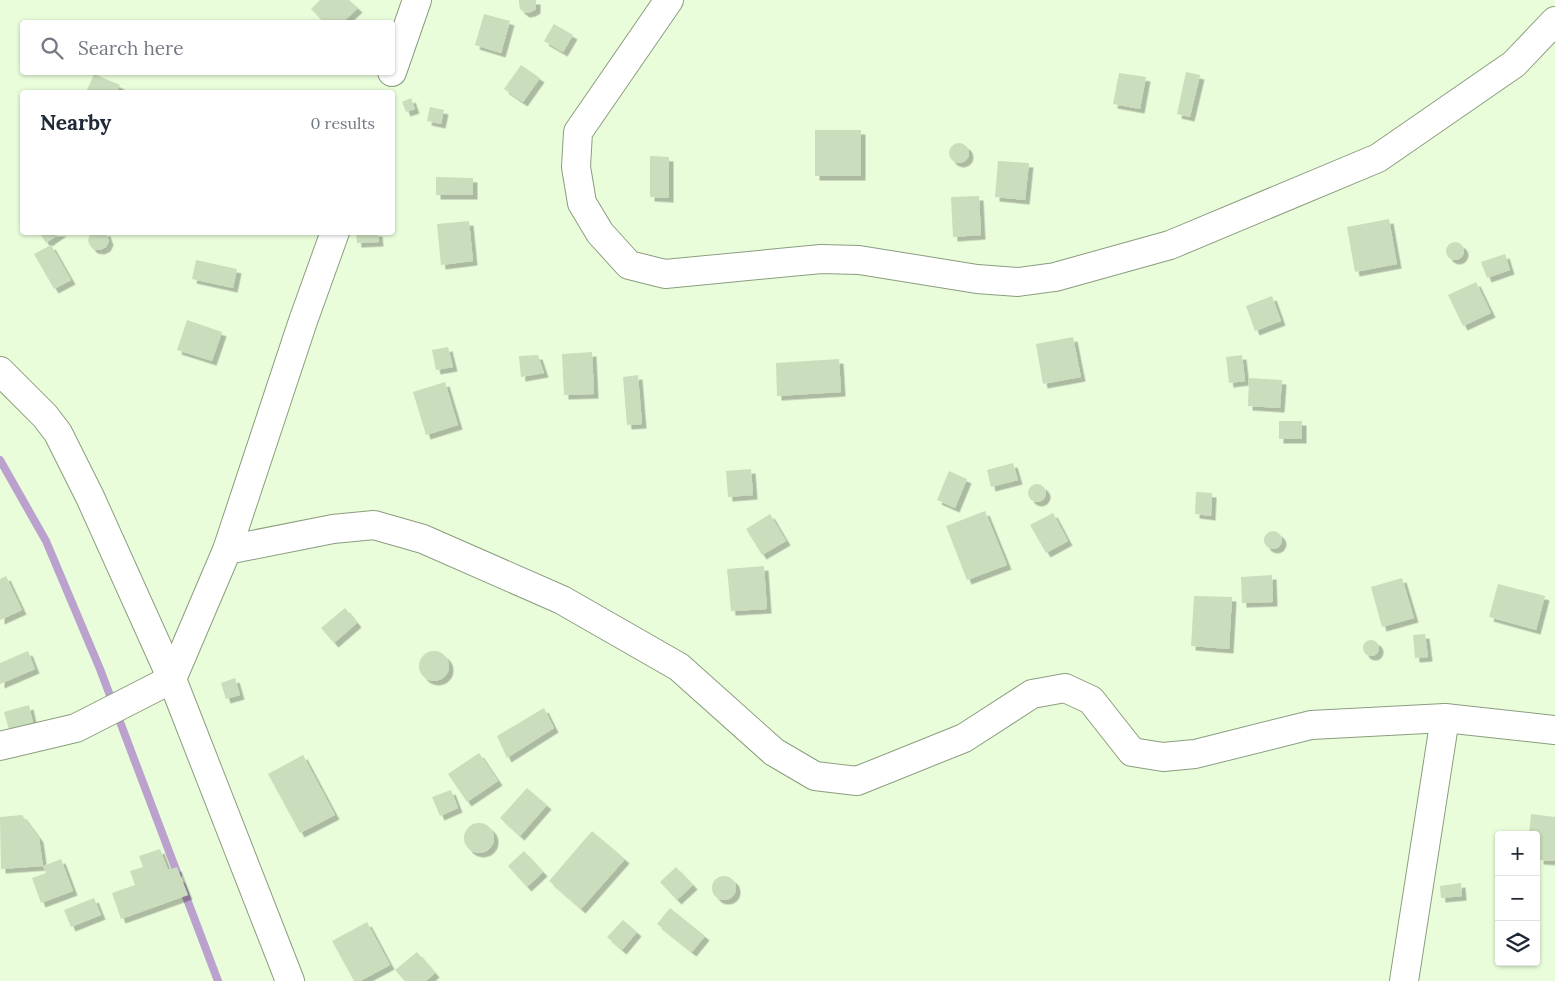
<!DOCTYPE html>
<meta charset="utf-8">
<style>
body{margin:0;font-family:Lora,serif;background:#f6f6f7;color:#1f2937}
.controls{position:absolute;right:15px;bottom:15px;display:grid;overflow:hidden;border-radius:5px;box-shadow:0 1px 4px #0004}
.controls button{width:45px;height:45px;display:grid;place-items:center;padding:0;border:0;border-bottom:1px solid #e0e1e3;background:#fff;color:#1f2937;font:25px sans-serif}
.list{margin:0;padding:0;list-style:none}
h2{display:flex;justify-content:space-between;align-items:center;height:65px;margin:0;padding:0 20px;font-size:21px}
h2 small{font-size:16px;font-weight:400;color:#747a83}
.icon{flex:none;width:28px;height:28px;fill:none;stroke:currentColor;stroke-width:2;stroke-linecap:round;stroke-linejoin:round}
.map{position:relative;flex:none;width:1555px;height:981px;overflow:hidden}
.search{position:absolute;background:#fff;box-shadow:0 1px 4px #0004;left:20px;top:20px;width:375px;height:55px;display:flex;align-items:center;gap:12px;box-sizing:border-box;padding:0 18px;border-radius:5px;color:#747a83;font-size:19px}
.panel{position:absolute;background:#fff;box-shadow:0 1px 4px #0004;left:20px;top:90px;width:375px;height:145px;border-radius:5px}
.map>svg:first-child{display:block}
</style>
<div class="map">
<svg width="1555" height="981" viewBox="0 0 1555 981">
<defs>
<filter id="shadow"><feDropShadow dx="4.5" dy="4.5" stdDeviation="0" flood-color="#0004"/></filter>
</defs>
<rect width="100%" height="100%" fill="#e9fddb"/>
<g fill="none" stroke-linecap="round" stroke-linejoin="round">
<g stroke="#bba1cd" stroke-width="8">
<path d="M0,460L46,541L100,669L178,875"/>
<path d="M182,886L218,981"/>
</g>
</g>
<g fill="#caddbc" filter="url(#shadow)">
<path d="M320,0H349L358,8L343,22H324L311,9Z"/>
<path d="M519,0H536V9L531,12L525,13L520,9L519,3Z"/>
<path d="M484,14L510,21L501,53L475,45Z"/>
<path d="M554,24L573,35L563,52L544,41Z"/>
<path d="M521,65L540,78L523,102L504,89Z"/>
<path d="M1186,72L1200,75L1190,117L1177,114Z"/>
<path d="M1119,73L1146,77L1140,109L1113,104Z"/>
<path d="M94,74L120,85L116,92H93L87,90Z"/>
<path d="M411,98L415,109L406,112L402,102Z"/>
<path d="M430,107L444,110L441,124L427,121Z"/>
<rect x="815" y="130" width="46" height="46"/>
<circle cx="959" cy="153" r="10"/>
<path d="M650,156L669,157V198L650,197Z"/>
<path d="M998,161L1029,163L1025,200L995,197Z"/>
<path d="M436,177L473,178V195H436Z"/>
<path d="M979,196L981,235L953,237L951,197Z"/>
<path d="M1389,219L1397,264L1355,272L1347,227Z"/>
<path d="M469,221L473,261L441,265L437,224Z"/>
<path d="M39,232H62L46,243Z"/>
<path d="M91,232H106L109,241L106,247L100,250L93,249L89,244L88,240Z"/>
<path d="M356,232H378L379,242L357,243Z"/>
<circle cx="1455" cy="251" r="9"/>
<path d="M51,245L71,280L54,289L34,254Z"/>
<path d="M1505,254L1510,270L1487,278L1481,262Z"/>
<path d="M196,260L237,269L233,288L192,279Z"/>
<path d="M1476,282L1491,313L1463,326L1448,295Z"/>
<path d="M1272,296L1281,321L1255,331L1246,306Z"/>
<path d="M187,320L222,332L212,361L177,350Z"/>
<path d="M1073,337L1081,377L1043,384L1036,344Z"/>
<path d="M448,347L453,367L436,370L432,350Z"/>
<path d="M592,352L594,394L564,395L562,354Z"/>
<path d="M538,355L544,373L521,377L519,356Z"/>
<path d="M1242,355L1245,381L1229,383L1226,357Z"/>
<path d="M839,359L841,392L777,396L776,363Z"/>
<path d="M638,375L642,424L627,425L623,377Z"/>
<path d="M1249,378L1282,380L1280,408L1248,406Z"/>
<path d="M445,382L458,425L426,435L413,392Z"/>
<rect x="1279" y="421" width="23" height="18"/>
<path d="M1013,463L1018,480L991,487L987,470Z"/>
<path d="M751,469L753,495L728,497L726,471Z"/>
<path d="M949,471L967,479L955,508L937,500Z"/>
<circle cx="1037" cy="493" r="9"/>
<path d="M1196,492L1212,493L1211,516L1195,514Z"/>
<path d="M985,511L1007,565L967,580L946,526Z"/>
<path d="M1053,513L1068,541L1046,553L1030,525Z"/>
<path d="M770,514L786,541L762,555L746,529Z"/>
<circle cx="1273" cy="540" r="9"/>
<path d="M764,566L767,609L731,611L727,569Z"/>
<path d="M1272,575L1273,602L1242,603L1241,577Z"/>
<path d="M6,576L22,610L0,620V579Z"/>
<path d="M1402,578L1414,618L1382,627L1371,587Z"/>
<path d="M1498,584L1545,596L1536,630L1489,617Z"/>
<path d="M1194,596L1232,597L1229,649L1191,646Z"/>
<path d="M345,608L357,623L334,643L321,628Z"/>
<path d="M1425,634L1428,657L1415,658L1413,635Z"/>
<circle cx="1371" cy="648" r="8"/>
<circle cx="434" cy="666" r="15"/>
<path d="M28,651L35,669L0,684V663Z"/>
<path d="M235,678L240,695L226,699L221,683Z"/>
<path d="M29,705L33,723L9,730L4,712Z"/>
<path d="M544,708L554,728L507,758L497,736Z"/>
<path d="M479,753L498,781L467,802L448,774Z"/>
<path d="M303,755L335,815L300,833L268,774Z"/>
<path d="M527,788L547,805L520,836L500,818Z"/>
<path d="M451,790L458,808L440,816L432,797Z"/>
<path d="M1531,814L1555,817V861L1539,860L1540,848L1536,847V835H1529Z"/>
<path d="M22,815L39,838L43,866L1,869L0,817Z"/>
<circle cx="479" cy="838" r="15"/>
<path d="M592,831L625,859L581,909L549,881Z"/>
<path d="M160,849L168,870L177,867L188,895L121,919L112,893L135,885L130,871L143,867L139,856Z"/>
<path d="M524,851L543,872L527,887L508,866Z"/>
<path d="M61,859L73,891L41,903L32,878L46,873L43,866Z"/>
<path d="M676,867L693,885L677,900L660,882Z"/>
<circle cx="724" cy="888" r="12"/>
<path d="M1461,883L1462,896L1441,898L1440,886Z"/>
<path d="M94,898L101,915L71,927L64,910Z"/>
<path d="M670,908L705,936L692,952L657,924Z"/>
<path d="M623,920L637,932L622,950L607,937Z"/>
<path d="M367,922L390,965L360,981H354L332,941Z"/>
<path d="M417,952L435,973L426,981H405L395,970Z"/>
</g>
<g fill="none" stroke-linecap="round" stroke-linejoin="round">
<g stroke="#8b9d7e" stroke-width="30">
<g id="minor">
<path d="M669,0L578,132L576,167L582,203L600,233L629,265L665,274L821,259L859,260L977,279L1018,282L1055,277L1170,245L1378,158L1514,64L1555,21"/>
<path d="M392,72L417,0"/>
<path d="M227,550L333,529L374,525L423,539L562,600L679,667L774,752L815,776L857,781L964,738L1032,694L1065,688L1091,700L1132,752L1163,757L1195,754L1311,725L1445,718L1555,730"/>
<path d="M0,746L76,728L172,679L227,550L303,321L335,232"/>
<path d="M1404,981L1445,718"/>
</g>
</g>
<g stroke="#8b9d7e" stroke-width="30">
<path id="tertiary" d="M0,371L45,416L58,433L90,497L172,679L290,981"/>
</g>
<use href="#minor" stroke="#fff" stroke-width="28"/>
<use href="#tertiary" stroke="#fff" stroke-width="28"/>
</g>
</svg>
<div class="controls">
<button>+</button>
<button>−</button>
<button><svg class="icon" aria-label="layers" viewBox="0 0 24 24"><path d="M12 4l9 5-9 5-9-5zM3 14l9 5 9-5"/></svg></button>
</div>
<div class="search"><svg class="icon" aria-label="search" viewBox="0 0 24 24"><circle cx="10" cy="10" r="6"/><path d="M15 15l6 6"/></svg>Search here</div>
<section class="panel">
<h2>Nearby<small>0 results</small></h2>
<ul class="list">
</ul>
</section>
</div>
